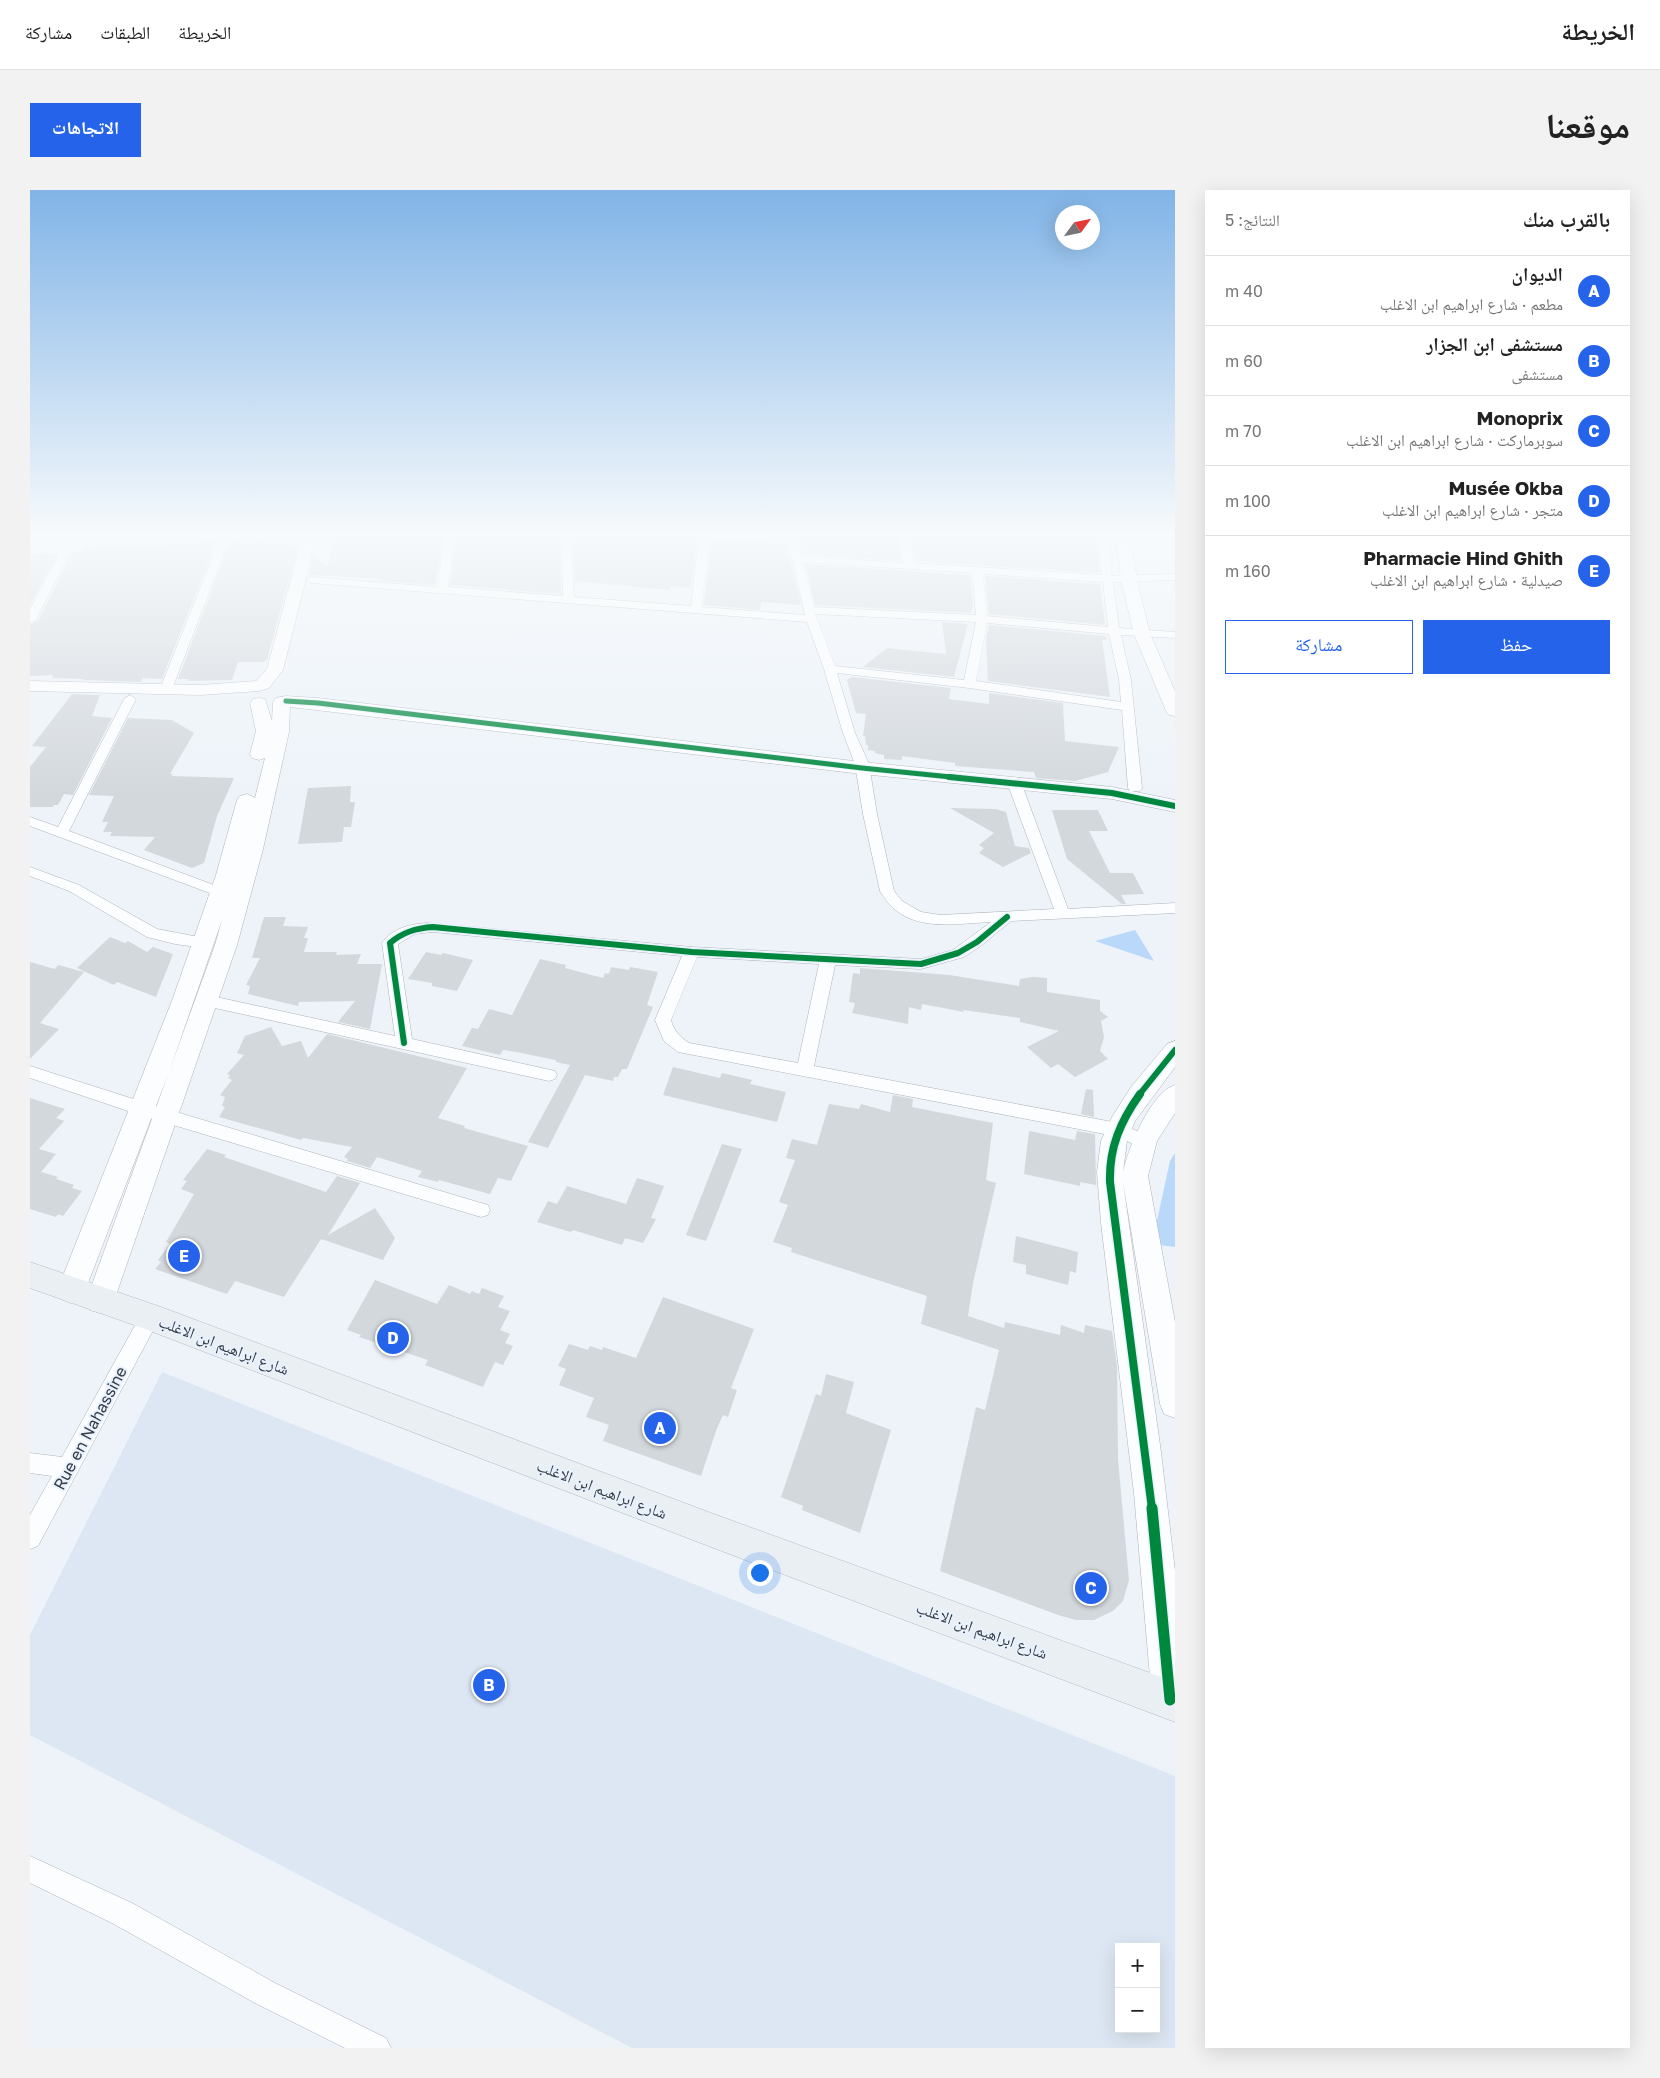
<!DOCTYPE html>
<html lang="ar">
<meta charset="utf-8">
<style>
body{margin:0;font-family:"Golos Text","Noto Naskh Arabic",sans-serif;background:#f2f2f2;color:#222;direction:rtl}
.controls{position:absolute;right:15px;bottom:15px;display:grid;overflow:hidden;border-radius:0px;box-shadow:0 5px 20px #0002}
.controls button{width:45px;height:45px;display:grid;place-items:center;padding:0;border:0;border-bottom:1px solid #e0e0e0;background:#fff;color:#222;font:25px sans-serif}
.compass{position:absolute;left:1025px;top:15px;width:45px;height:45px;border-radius:50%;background:#fff;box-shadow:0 5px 20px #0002;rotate:57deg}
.you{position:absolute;left:729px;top:1382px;width:18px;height:18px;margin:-12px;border:4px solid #fff;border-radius:50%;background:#1a73e8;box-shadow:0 0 0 8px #1a73e833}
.badge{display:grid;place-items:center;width:32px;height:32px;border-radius:50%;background:#2563eb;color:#fff;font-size:16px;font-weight:700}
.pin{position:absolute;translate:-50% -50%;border:2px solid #fff;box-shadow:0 1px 5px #0006}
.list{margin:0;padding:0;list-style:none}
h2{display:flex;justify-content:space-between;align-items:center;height:65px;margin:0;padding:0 20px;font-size:21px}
h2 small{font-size:16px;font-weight:400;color:#767676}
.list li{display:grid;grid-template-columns:32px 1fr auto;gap:15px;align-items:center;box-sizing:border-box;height:70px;padding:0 20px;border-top:1px solid #e0e0e0}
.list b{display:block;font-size:19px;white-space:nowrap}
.list p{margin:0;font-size:16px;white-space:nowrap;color:#767676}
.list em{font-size:16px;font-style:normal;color:#767676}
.actions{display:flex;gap:10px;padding:15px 20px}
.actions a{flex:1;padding:11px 0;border:1px solid #2563eb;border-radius:0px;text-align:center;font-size:18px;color:#2563eb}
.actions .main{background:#2563eb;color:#fff}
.map{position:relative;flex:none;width:1145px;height:1858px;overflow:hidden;direction:ltr;border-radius:0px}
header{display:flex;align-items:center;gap:30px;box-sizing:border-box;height:70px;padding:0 25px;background:#fff;border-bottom:1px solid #e0e0e0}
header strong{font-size:24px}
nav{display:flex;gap:28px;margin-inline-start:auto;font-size:18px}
.intro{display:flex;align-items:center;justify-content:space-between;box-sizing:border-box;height:120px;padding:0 30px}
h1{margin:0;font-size:35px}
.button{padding:12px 22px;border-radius:0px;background:#2563eb;color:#fff;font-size:18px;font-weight:700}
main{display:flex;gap:30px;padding:0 30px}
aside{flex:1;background:#fff;border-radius:0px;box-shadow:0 5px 20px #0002}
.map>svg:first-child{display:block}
</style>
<header>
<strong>الخريطة</strong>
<nav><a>الخريطة</a><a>الطبقات</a><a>مشاركة</a></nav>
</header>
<div class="intro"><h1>موقعنا</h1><a class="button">الاتجاهات</a></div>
<main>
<aside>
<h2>بالقرب منك<small>النتائج: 5</small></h2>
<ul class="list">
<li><span class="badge">A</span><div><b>الديوان</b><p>مطعم · شارع ابراهيم ابن الاغلب</p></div><em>40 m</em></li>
<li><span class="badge">B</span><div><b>مستشفى ابن الجزار</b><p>مستشفى</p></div><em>60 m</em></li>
<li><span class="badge">C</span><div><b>Monoprix</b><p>سوبرماركت · شارع ابراهيم ابن الاغلب</p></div><em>70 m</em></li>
<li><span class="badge">D</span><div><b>Musée Okba</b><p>متجر · شارع ابراهيم ابن الاغلب</p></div><em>100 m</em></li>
<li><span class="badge">E</span><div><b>Pharmacie Hind Ghith</b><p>صيدلية · شارع ابراهيم ابن الاغلب</p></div><em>160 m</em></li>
</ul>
<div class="actions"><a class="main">حفظ</a><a>مشاركة</a></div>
</aside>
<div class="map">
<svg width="1145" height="1858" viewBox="0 0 1145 1858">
<rect width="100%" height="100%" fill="#edf3f9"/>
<path fill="#dde7f3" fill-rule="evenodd" d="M132,1182L1145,1586V1858H602L0,1545V1445ZM1089,1757H1126V1839H1089Z"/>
<g fill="#bad8f9">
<path d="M1105,740L1124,771L1065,751Z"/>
<path d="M1145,963V1057L1122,1054L1140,971Z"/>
</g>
<g fill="#d3d8dd">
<path d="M66,344H146L63,347Z"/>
<path d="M307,344H413L405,395L353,391V389L279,385L283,366L298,376Z"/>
<path d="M427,344H529L531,404L420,395Z"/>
<path d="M543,344H667L661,398L641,396L639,400L545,391Z"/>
<path d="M768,344H867L871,371L773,364Z"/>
<path d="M881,344H1065L1070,383L886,371Z"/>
<path d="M681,349L756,353L771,415L731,412L730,420L674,415Z"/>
<path d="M235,352L234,354L254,353L268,356L237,470L233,472H208L202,490L158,491L159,489H148L200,353Z"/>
<path d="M186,353L132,489L113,488L111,492L53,490L54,489L22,488L23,485L0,486V435L8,431L43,362L52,361L55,357Z"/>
<path d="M28,363L0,415V364Z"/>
<path d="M775,374L940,385L943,415L941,423L785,415Z"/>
<path d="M955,386L1070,394L1075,435L959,424Z"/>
<path d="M912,432L938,434L924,487L833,477L857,458L916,464Z"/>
<path d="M959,435L1076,446V450H1072L1080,507L958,491L956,448Z"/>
<path d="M822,487L921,498L919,509L959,514V503L1033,513L1035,551L1089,557L1078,582L1045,591L1006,588L1004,582L925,576V573L872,566V570L854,569V565L845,563V561L838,560V555H836L835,546H833L836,524L826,523L817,490Z"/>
<path d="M42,504L70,505L62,526L82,528L43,605L34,604L28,615H24L23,617H0V577L16,557L2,556Z"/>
<path d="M98,528L142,530L164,543L140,584H143L141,586L204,588L187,626L174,673L162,678L114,660L125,647L80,646L82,642H73L78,632H72L84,606L59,605Z"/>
<path d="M321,596L320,612H325L321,637H314L312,652L268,654L278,598Z"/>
<path d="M920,618L965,619L976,622L985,656L999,658L1001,663L973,677L949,663L954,658L949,655L964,643Z"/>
<path d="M1022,620H1068L1078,641H1059L1080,683H1103L1114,704L1091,705L1096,714H1092L1037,669Z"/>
<path d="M234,727H256L253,736L278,737L274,748H278L274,762H307L306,765L331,764L327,774H352L340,839L308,832L325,811L269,812L268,816L218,804L220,796L216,795L230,768H222Z"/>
<path d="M80,747L95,753L98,751L117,762L123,757L143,764L126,807L87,792L84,795L47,778Z"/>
<path d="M396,762L411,765L413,763L443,770L427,801L402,796V793L378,789Z"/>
<path d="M510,769L536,775L535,778L573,788L575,783L579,784L581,777L599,780L600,777L628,782L617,815L623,817L597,879H592L588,887H584L583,891L555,885L518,958L498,952L540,875L526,872V870L486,862L473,860L470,865L432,856L442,838L448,839L459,819L482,825Z"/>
<path d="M0,772L25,779L28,775L54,782L10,833L29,839L0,869Z"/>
<path d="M830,778L919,785L989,796L990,789L1003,787L1017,788V802L1070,810V821L1078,827L1071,831L1074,847L1070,861L1078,869L1045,887L1028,874L1021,878L997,857L1029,841L990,832V828L933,820L934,822L892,814L891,820L879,817L878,834L822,823L825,813L819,812L823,783L830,784Z"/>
<path d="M241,837L252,856L271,851L278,868L297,844L437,878L408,928L435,936L434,938L498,956L481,991L468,988L460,1004L409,990L408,992L388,987L392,981L347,967L340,978L317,971L318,969L314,967L322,957L273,948L271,950L189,927L195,917L192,916L195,907L190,905L202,890L198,888L200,885L197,884L214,865L207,863L215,846Z"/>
<path d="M643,877L690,888L692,883L722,890L720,894L756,902L747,932L633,905Z"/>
<path d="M1056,899L1063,900L1064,927L1051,924Z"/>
<path d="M863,905L883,909L882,917L963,933L956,990L966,993L943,1093L938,1126L974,1138L975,1132L1030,1145L1031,1135L1054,1143L1055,1135L1082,1141L1087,1176L1088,1270L1099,1390L1093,1411L1083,1421L1064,1430H1046L1028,1425L910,1381L946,1217L955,1220L969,1160L891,1134L897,1106L761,1062L762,1058L743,1052L758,1015L749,1012L765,970L756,968L762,949L787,955L799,914L829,919L831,914L860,922Z"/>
<path d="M0,908L35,919L26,928L34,931L9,959L26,964L11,982L28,987L26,989L44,995L42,998L52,1001L33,1026L28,1024L26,1027L0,1019Z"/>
<path d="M999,941L1045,950L1047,941L1065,944L1066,995L1050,992V996L994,984Z"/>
<path d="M692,954L712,959L676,1051L656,1045Z"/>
<path d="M177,959L196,965L194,967L296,1002L307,986L330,993L298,1045L345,1018L365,1048L353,1070L291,1049L254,1107L205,1091L197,1104L125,1079L131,1072L128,1070L140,1054L136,1052L164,1004L151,999L157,991L153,990Z"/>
<path d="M607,988L634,996L621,1028L626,1029L613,1053L595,1048L592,1055L543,1040L541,1042L507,1032L518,1011L527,1014L537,996L596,1014Z"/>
<path d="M986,1046L1048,1062L1046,1083L1040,1081L1038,1095L996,1084V1075L983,1072Z"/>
<path d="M345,1090L407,1114L419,1095L440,1104L442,1101L449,1104L452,1098L474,1106L468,1117L480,1121L470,1140L480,1144L475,1153L483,1156L473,1175L465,1172L453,1197L395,1175L398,1170L329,1147L331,1145L317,1140Z"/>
<path d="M633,1107L724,1139L701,1198L707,1200L698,1227L693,1225L687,1238L671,1286L573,1251L579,1235L556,1227L564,1208L529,1195L536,1179L528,1176L539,1154L558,1160L560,1156L572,1160L573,1157L606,1168Z"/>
<path d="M796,1184L824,1192L816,1223L861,1240L830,1343L772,1320L773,1316L751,1307L786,1204L791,1206Z"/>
</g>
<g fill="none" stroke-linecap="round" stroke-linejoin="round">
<g stroke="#aeb3b9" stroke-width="1">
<g id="street">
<path d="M40,344H50L48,349L192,344H282L284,346L279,349L199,351L142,499L136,503L130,499L189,351L44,355L6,430L0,433V419L34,355L0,356V350L37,349Z"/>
<path d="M415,344H425L418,397L533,406L531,344H541L544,407L661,416L669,344H766L771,366L873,373L869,344H879L884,373L1072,385L1067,344H1077L1082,386L1145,384V390L1083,392L1089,438L1145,442V448L1091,445L1101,490L1112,598L1110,601H1100L1098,598L1092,520L939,498L807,483L825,543L839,574L847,624L864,701L872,711L891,722L911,725L1024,719L978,595L985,591L992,595L1038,719L1145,713V723L981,731L952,755L934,767L891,779L805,775L784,876L1088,933L1119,946L1122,951L1119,956L1113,958L1085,946L648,862L634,851L625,830L652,766L403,742L385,744L368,754L382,849L525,881L527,885L525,889L519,891L171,815L169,811L171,807L177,805L365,846L352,753C362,738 381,734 397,733L662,757L891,769L923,760L961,732C919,734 874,744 850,701L833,624L825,574L813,543L794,479L777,432L281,393L276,390L281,387L407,397ZM679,347L758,351L775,425L672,417ZM773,372L942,383L946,425L784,417ZM953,384L1073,392L1078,437L957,426ZM785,424L946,432L934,490L805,476ZM957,433L1079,444L1089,490L1091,512L946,491ZM667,767L789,774L768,873L659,853C649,846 644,841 641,830Z"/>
<path d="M100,505L106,509L39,641L192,698L209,700L211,703L209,706L204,708L185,705L0,636V627L28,637L94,509Z"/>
<path d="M0,677L49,695L127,739L174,748L179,749L182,753L179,757L174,758L145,754L117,747L39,701L0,686Z"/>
<path d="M0,876L116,913L451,1013L458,1015L460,1020L458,1025L451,1027L113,926L0,888Z"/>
<path d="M120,1118L127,1121L130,1127L127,1133L8,1356L0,1359V1325L22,1286L0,1283V1263L32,1267L113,1121Z"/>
<path d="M0,1666L102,1713L245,1793L356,1848L361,1858H315L225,1813L82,1733L0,1693Z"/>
</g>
</g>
<g stroke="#aeb3b9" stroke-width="1">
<g id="secondary">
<path d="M273,344H287L253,480L239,498L229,501L170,505L0,501V491L170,495L226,491L237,479Z"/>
<path d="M1086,344H1100L1107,390L1120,444L1145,501V526L1139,525L1136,521L1104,444L1091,390Z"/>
<path d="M256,506L288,508L832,572L1082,597L1145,610V622L1082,609L832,584L260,517L259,542L233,659L207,755L84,1111L80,1120L70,1123L60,1120L56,1111L185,755L192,730L139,882L55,1101L51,1109L41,1113L31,1109L27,1101L143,808L186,685L207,610L210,606L217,604L225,608L235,568L229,570L222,568L220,564L226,541L220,513L223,509L229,508L235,509L242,531L243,512L246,508Z"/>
<path d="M1145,851V877L1105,931L1097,951L1093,982C1098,959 1120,903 1145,895V923L1127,951L1118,986L1145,1132V1228L1134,1224L1130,1214L1093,992L1131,1262L1145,1381V1526L1140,1528L1127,1523L1122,1510L1104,1303L1071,1033L1067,982L1071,951L1082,927L1101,897L1137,854Z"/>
</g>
</g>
<g stroke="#b0bac4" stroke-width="1">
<path id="primary" d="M0,1072L131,1117L681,1323L1145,1492V1532L681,1357L115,1139L0,1098Z"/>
</g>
<use href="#street" fill="#fcfdfe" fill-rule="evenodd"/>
<use href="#secondary" fill="#fcfdfe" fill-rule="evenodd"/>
<use href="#primary" fill="#eaeff4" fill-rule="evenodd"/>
<g stroke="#e8f2fe" stroke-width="7">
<path id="cycleway-far3" d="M256,511L288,513L832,578L931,588"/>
</g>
<g stroke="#e8f2fe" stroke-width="9">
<g id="cycleway-far2">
<path d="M919,587L1082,603L1145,616"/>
<path d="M374,853L360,753C373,742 386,738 403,737L662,762L891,774L928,763L947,752L977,727"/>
<path d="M1109,905L1145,860"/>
</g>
</g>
<g stroke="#e8f2fe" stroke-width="11">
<path id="cycleway-far1" d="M1110,904C1090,932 1079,958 1080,992L1122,1319"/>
</g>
<g stroke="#e8f2fe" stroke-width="14">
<path id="cycleway" d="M1122,1318L1140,1510"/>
</g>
<use href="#cycleway-far3" stroke="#00873e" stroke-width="5"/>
<use href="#cycleway-far2" stroke="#00873e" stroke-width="6"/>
<use href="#cycleway-far1" stroke="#00873e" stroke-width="8"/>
<use href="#cycleway" stroke="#00873e" stroke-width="11"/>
</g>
<linearGradient id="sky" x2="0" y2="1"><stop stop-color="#81b4e7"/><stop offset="0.57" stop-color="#f7fafc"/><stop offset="1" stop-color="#f7fafc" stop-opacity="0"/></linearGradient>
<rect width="1145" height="604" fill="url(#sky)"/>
<g text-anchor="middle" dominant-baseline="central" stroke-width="4" stroke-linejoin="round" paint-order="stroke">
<g font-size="16" fill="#373c42" stroke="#e8f2fe">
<text transform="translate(194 1155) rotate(21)">شارع ابراهيم ابن الاغلب</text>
<text transform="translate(60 1238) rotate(-62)">Rue en Nahassine</text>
<text transform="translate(572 1299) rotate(21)">شارع ابراهيم ابن الاغلب</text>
<text transform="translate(952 1440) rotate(20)">شارع ابراهيم ابن الاغلب</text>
</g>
</g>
</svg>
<div class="controls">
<button>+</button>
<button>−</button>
</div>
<svg class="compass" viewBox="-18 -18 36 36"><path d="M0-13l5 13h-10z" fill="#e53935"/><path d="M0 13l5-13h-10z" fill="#767676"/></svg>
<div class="you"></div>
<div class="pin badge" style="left:630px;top:1238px">A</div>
<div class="pin badge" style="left:459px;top:1495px">B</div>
<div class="pin badge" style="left:1061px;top:1398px">C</div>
<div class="pin badge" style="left:363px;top:1148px">D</div>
<div class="pin badge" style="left:154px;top:1066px">E</div>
</div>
</main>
